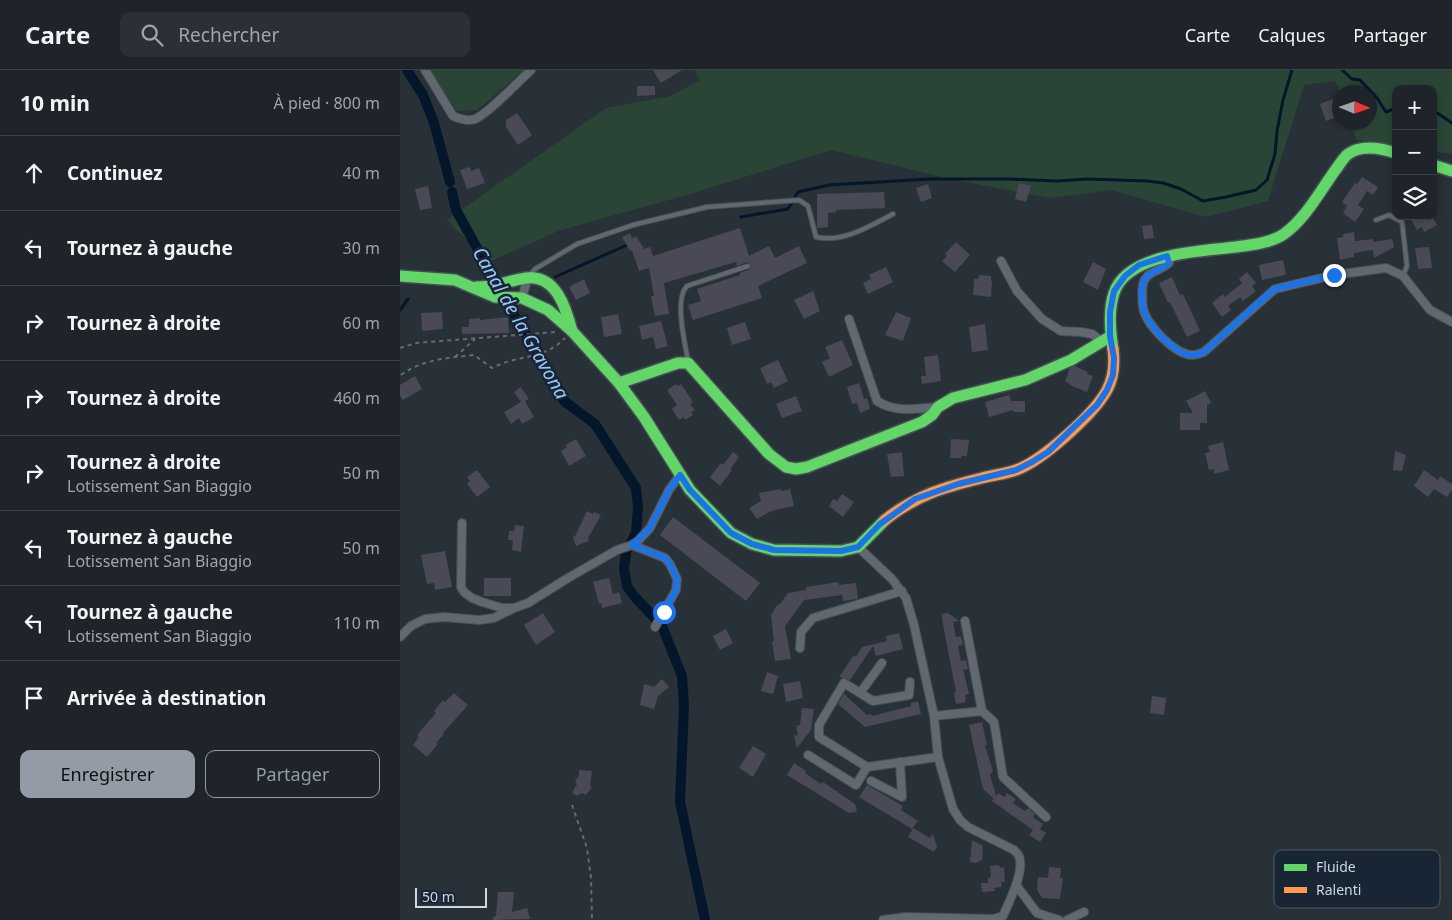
<!DOCTYPE html>
<html lang="fr">
<meta charset="utf-8">
<style>
body{margin:0;font-family:"Noto Sans",sans-serif;background:#2b3036;color:#f1f3f6}
.controls{position:absolute;right:15px;top:15px;display:grid;overflow:hidden;border-radius:10px;box-shadow:0 2px 8px #0003}
.controls button{width:45px;height:45px;display:grid;place-items:center;padding:0;border:0;border-bottom:1px solid #3c4147;background:#1e242a;color:#f1f3f6;font:25px sans-serif}
.compass{position:absolute;left:932px;top:15px;width:45px;height:45px;border-radius:50%;background:#1e242a;box-shadow:0 2px 8px #0003;rotate:92deg}
.scale{position:absolute;left:15px;bottom:12px;width:72px;box-sizing:border-box;padding-left:5px;border:2px solid #cdd6e1;border-top:0;font-size:14px;line-height:18px;white-space:nowrap;color:#cdd6e1;-webkit-text-stroke:4px #172535;paint-order:stroke}
.stop{position:absolute;width:15px;height:15px;margin:-11px;border:4px solid #1a73e8;border-radius:50%;background:#fff}
.stop.end{background:#1a73e8;border-color:#fff;box-shadow:0 1px 5px #0008}
.list{margin:0;padding:0;list-style:none}
h2{display:flex;justify-content:space-between;align-items:center;height:65px;margin:0;padding:0 20px;font-size:21px}
h2 small{font-size:16px;font-weight:400;color:#a1a4a8}
.list li{display:grid;grid-template-columns:32px 1fr auto;gap:15px;align-items:center;box-sizing:border-box;height:75px;padding:0 20px;border-top:1px solid #3c4147}
.list b{display:block;font-size:19px;white-space:nowrap}
.list p{margin:0;font-size:16px;white-space:nowrap;color:#a1a4a8}
.list em{font-size:16px;font-style:normal;color:#a1a4a8}
.actions{display:flex;gap:10px;padding:15px 20px}
.actions a{flex:1;padding:11px 0;border:1px solid #939ca6;border-radius:10px;text-align:center;font-size:18px;color:#939ca6}
.actions .main{background:#939ca6;color:#111}
.icon{flex:none;width:28px;height:28px;fill:none;stroke:currentColor;stroke-width:2;stroke-linecap:round;stroke-linejoin:round}
.map{position:relative;flex:none;width:1052px;height:850px;overflow:hidden}
header{display:flex;align-items:center;gap:30px;box-sizing:border-box;height:70px;padding:0 25px;background:#1e242a;border-bottom:1px solid #3c4147}
header strong{font-size:24px}
nav{display:flex;gap:28px;margin-inline-start:auto;font-size:18px}
.search{width:350px;height:45px;background:#2b3036;display:flex;align-items:center;gap:12px;box-sizing:border-box;padding:0 18px;border-radius:10px;color:#a1a4a8;font-size:19px}
main{display:flex}
aside{flex:1;background:#1e242a}
.map>svg:first-child{display:block}
</style>
<header>
<strong>Carte</strong>
<div class="search"><svg class="icon" aria-label="search" viewBox="0 0 24 24"><circle cx="10" cy="10" r="6"/><path d="M15 15l6 6"/></svg>Rechercher</div>
<nav><a>Carte</a><a>Calques</a><a>Partager</a></nav>
</header>
<main>
<aside>
<h2>10 min<small>À pied · 800 m</small></h2>
<ul class="list">
<li><svg class="icon" aria-label="ahead" viewBox="0 0 24 24"><path d="M12 20V5M6 11l6-6 6 6"/></svg><div><b>Continuez</b></div><em>40 m</em></li>
<li><svg class="icon" aria-label="left" viewBox="0 0 24 24"><path d="M17 20v-9H6M10 6l-5 5 5 5"/></svg><div><b>Tournez à gauche</b></div><em>30 m</em></li>
<li><svg class="icon" aria-label="right" viewBox="0 0 24 24"><path d="M7 20v-9h11M14 6l5 5-5 5"/></svg><div><b>Tournez à droite</b></div><em>60 m</em></li>
<li><svg class="icon" aria-label="right" viewBox="0 0 24 24"><path d="M7 20v-9h11M14 6l5 5-5 5"/></svg><div><b>Tournez à droite</b></div><em>460 m</em></li>
<li><svg class="icon" aria-label="right" viewBox="0 0 24 24"><path d="M7 20v-9h11M14 6l5 5-5 5"/></svg><div><b>Tournez à droite</b><p>Lotissement San Biaggio</p></div><em>50 m</em></li>
<li><svg class="icon" aria-label="left" viewBox="0 0 24 24"><path d="M17 20v-9H6M10 6l-5 5 5 5"/></svg><div><b>Tournez à gauche</b><p>Lotissement San Biaggio</p></div><em>50 m</em></li>
<li><svg class="icon" aria-label="left" viewBox="0 0 24 24"><path d="M17 20v-9H6M10 6l-5 5 5 5"/></svg><div><b>Tournez à gauche</b><p>Lotissement San Biaggio</p></div><em>110 m</em></li>
<li><svg class="icon" aria-label="arrive" viewBox="0 0 24 24"><path d="M6 21V4h12l-3 4 3 4H6"/></svg><div><b>Arrivée à destination</b></div></li>
</ul>
<div class="actions"><a class="main">Enregistrer</a><a>Partager</a></div>
</aside>
<div class="map">
<svg width="1052" height="850" viewBox="0 0 1052 850">
<rect width="100%" height="100%" fill="#283038"/>
<g fill="#2a4536">
<path d="M30,0H124L77,40L56,41Z"/>
<path d="M295,0H1052V84L1033,81V19H996V75L957,70L950,53L969,52V22H940L935,11L904,15L868,131L806,147L712,120L650,128L555,110L431,80L290,124L158,161L89,192L47,150L206,38L271,26L300,10Z"/>
</g>
<g fill="none" stroke-linecap="round" stroke-linejoin="round">
<g stroke="#04162a" stroke-width="3">
<path d="M942,0L952,9L960,10L977,28L986,42L996,38"/>
<path d="M1033,40L1052,53"/>
<path d="M341,147L388,139L398,122L429,115L529,109H609L657,111L688,109L748,111L763,113L781,119L803,131L826,127L856,120L867,110L875,84L877,61L883,30L892,0"/>
<path d="M155,207L227,175"/>
<path d="M0,240L8,229"/>
</g>
<g stroke="#04162a" stroke-width="10">
<path d="M7,0L23,25L34,53L50,112"/>
<path d="M52,122L56,140L113,243L158,318L164,331L195,354L236,418L238,437L236,463L226,482L224,499L227,516L234,526L262,556L282,606L284,635L280,732L305,850"/>
</g>
</g>
<g fill="#494a56">
<path d="M253,0H282L261,13Z"/>
<path d="M237,16H255V25L237,26Z"/>
<path d="M933,29L939,46L926,51L920,34Z"/>
<path d="M117,43L132,65L118,75L106,57V50Z"/>
<path d="M70,97L71,101L79,98L85,113L67,119L60,100Z"/>
<path d="M962,107L978,117L973,125L967,121L958,135L964,139L955,152L943,143L947,136L942,132L955,113L957,114Z"/>
<path d="M619,113L631,116L626,132L615,129Z"/>
<path d="M528,114L532,128L521,132L516,118Z"/>
<path d="M28,116L32,138L20,140L15,119Z"/>
<path d="M484,122L485,138L436,140V142L428,143V157L417,158V124Z"/>
<path d="M1009,146H1032L1037,155L1024,162L1022,157L1017,160Z"/>
<path d="M752,155L754,168L744,169L742,156Z"/>
<path d="M340,158L349,186L369,176L375,188L399,176L407,193L358,216L362,228L293,250L288,235L301,231L297,219L340,205V203L350,199L351,194L347,192L337,196L336,192L264,213L269,244L255,246L251,226H254L249,198L239,201L232,180L230,181L222,167L230,163L232,168L236,166L244,179L250,177L253,186Z"/>
<path d="M954,162L955,171L973,169L974,172L992,169L994,177L974,188L973,180L954,183V187L940,190L937,168L943,167V164Z"/>
<path d="M556,172L570,185L555,202L542,191L547,186L545,184Z"/>
<path d="M1029,177L1032,198L1018,199L1015,178Z"/>
<path d="M883,190L886,205L862,210L859,195Z"/>
<path d="M693,192L706,199L698,220L683,212Z"/>
<path d="M486,197L493,212L468,224L463,213L471,209L469,205Z"/>
<path d="M847,202L856,213L852,216L856,221L843,231L840,227L828,236L831,240L822,247L812,233L823,224L825,227L842,213L839,209Z"/>
<path d="M579,205L591,206V211H592L591,227L573,225L574,209H578Z"/>
<path d="M772,207L780,225L783,224L800,261L787,267L770,232L768,233L759,213Z"/>
<path d="M184,209L190,223L176,230L169,217Z"/>
<path d="M413,221L420,241L404,249L394,230Z"/>
<path d="M42,242L43,259L22,261L21,243Z"/>
<path d="M496,242L511,248L503,271L485,265Z"/>
<path d="M218,244L222,264L204,267L201,247Z"/>
<path d="M108,247L109,263L62,264V257H69V249L80,248V250Z"/>
<path d="M261,251L268,276L256,279L253,267L242,270L239,256Z"/>
<path d="M345,252L351,269L332,275L327,258Z"/>
<path d="M585,254L588,280L572,282L569,257Z"/>
<path d="M442,270L453,295L429,307L422,292L430,288L425,277Z"/>
<path d="M538,285L541,311L522,314L521,306H526L524,287Z"/>
<path d="M378,290L388,311L374,318L371,312L367,314L360,298Z"/>
<path d="M675,296L688,302L687,304L693,306L687,322L670,315V314L665,311L670,298Z"/>
<path d="M15,306L22,319L3,330L0,326V315Z"/>
<path d="M459,313L464,329L467,328L470,339L460,343L457,333L452,334L447,317Z"/>
<path d="M276,314L278,316L281,314L293,332L290,334L295,340L291,342L293,345L285,350L284,347L279,350L272,339L277,335L267,320Z"/>
<path d="M121,317L129,329L125,331L134,347L122,354L119,348L111,354L104,342L121,332L114,322Z"/>
<path d="M805,321L811,333L807,335V353H800V360H780V343H793L786,331Z"/>
<path d="M609,325L611,331H625V342H613V340L589,347L585,332Z"/>
<path d="M396,326L402,341L382,348L376,334Z"/>
<path d="M176,369L186,386L169,396L161,381L167,377L165,375Z"/>
<path d="M551,369L569,370L567,386H561V388H550Z"/>
<path d="M823,372L829,400L814,404V399L809,400L805,383L810,382L808,376Z"/>
<path d="M995,381L1006,385L1002,401L993,400Z"/>
<path d="M333,382L339,387L330,399L332,400L320,416L310,407L321,393L323,395Z"/>
<path d="M502,382L504,406L491,407L487,384Z"/>
<path d="M77,400L90,417L77,427L67,414L70,411L67,407Z"/>
<path d="M1024,400L1038,410L1040,406L1052,414V420L1047,427L1034,419L1028,427L1014,416Z"/>
<path d="M381,419V421L390,419L394,436L371,441L357,449L349,438L361,431L359,423Z"/>
<path d="M442,424L454,432L443,447L429,436L433,429L437,431Z"/>
<path d="M187,441L193,444L194,442L201,445L188,468L189,471L176,476L173,467L175,466Z"/>
<path d="M273,447L360,513L346,531L260,465Z"/>
<path d="M115,455L124,456L121,482L112,480L113,470H108L109,461H114Z"/>
<path d="M45,481L52,517L35,520L34,513L27,514L21,485Z"/>
<rect x="84" y="508" width="27" height="18"/>
<path d="M209,508L213,524L219,522L222,533L202,538L201,533L199,534L193,512Z"/>
<path d="M438,512L439,515L456,513L458,529L443,531L442,525L404,530L385,556L391,589L375,591L372,572L374,571L371,545L377,535L380,534L388,523L406,520V517Z"/>
<path d="M143,543L155,562L136,575L124,555Z"/>
<path d="M548,543L559,551L553,552L556,567L561,566L563,575L558,576L561,591L566,590L568,599L563,600L569,624L565,625L566,632L556,634L554,622H556L542,549V544Z"/>
<path d="M326,559L333,573L320,580L313,566Z"/>
<path d="M499,563L503,579L476,586L473,576L450,610L439,607L454,585L456,587L462,577L487,571L486,566Z"/>
<path d="M367,602L378,606L373,624L361,621Z"/>
<path d="M262,609L269,617L258,626L254,639L240,635L244,614L254,617Z"/>
<path d="M400,611L403,628L386,632L383,614Z"/>
<path d="M54,623L68,635L43,663L44,664L36,673L38,674L27,687L13,675L19,667L17,665L36,643L34,641L43,630L45,632Z"/>
<path d="M444,624L467,645L471,644L472,646L511,636V633L518,631L521,644L465,657L438,634Z"/>
<path d="M752,626L766,628L764,645L750,643Z"/>
<path d="M402,638L414,639L411,660L397,678L394,666L398,665L396,656L400,655Z"/>
<path d="M582,652L587,675H585L593,701L590,705L596,726L598,723L605,727L607,723L616,729L613,733L625,741L628,738L635,744L633,747L643,754L640,759L646,763L640,772L629,765L633,760L592,731L594,729L583,719L569,655Z"/>
<path d="M353,676L366,684L353,707L339,698Z"/>
<path d="M394,693L406,701L405,703L421,714L423,712L455,734L457,742L449,743L387,705Z"/>
<path d="M179,700L192,701L190,716L192,717L186,725L182,723L177,726L172,723L177,714L175,712L179,705Z"/>
<path d="M467,715L503,736L501,740L518,751L512,759L459,727Z"/>
<path d="M513,758L530,768L533,764L537,777L534,782L508,767Z"/>
<path d="M572,770L583,776L582,790L576,793L570,792Z"/>
<path d="M599,795L600,798L604,797L605,812H601L602,817L594,818L595,821L582,822L581,813H588V808L591,807L590,796Z"/>
<path d="M649,797L661,798L660,808H663L660,829L642,828L637,820L638,807L648,808Z"/>
<path d="M98,822H114L112,842L127,838L130,849L93,850V847L96,846Z"/>
</g>
<g fill="none" stroke-linecap="round" stroke-linejoin="round">
<g stroke="#464e55" stroke-width="6">
<g id="lane">
<path d="M976,150L989,145L1002,152L1007,196L1003,206"/>
<path d="M129,206L135,199L177,174L233,155L307,137L399,130L408,136L416,167C443,173 470,156 493,144"/>
<path d="M288,291C285,273 274,229 287,216L348,196"/>
</g>
</g>
<g stroke="#464e55" stroke-width="10">
<g id="street">
<path d="M25,0L53,46C60,49 68,52 75,49C88,44 119,11 131,0"/>
<path d="M767,186L769,193C761,201 746,201 743,214C742,219 742,231 743,237C745,254 776,286 793,285C797,285 801,283 804,282L875,219L934,205L986,198L1003,206L1030,240L1052,252"/>
<path d="M601,191L617,221L642,249L661,261L681,262L692,264L701,271"/>
<path d="M122,228L128,207"/>
<path d="M449,249L477,331C496,343 516,339 538,337"/>
<path d="M62,453L61,517L64,522L72,528L82,532L102,538H114L128,533L168,508L217,480L232,475L238,471L250,458L269,420L280,405"/>
<path d="M232,475L265,488L270,494L277,509L276,520L255,557"/>
<path d="M458,477L492,509L506,528L514,555L534,646L538,687L553,739L560,750L568,757L614,780C616,782 618,784 619,786C625,801 609,832 603,846L593,849L506,847L483,850"/>
<path d="M565,551L582,641L594,652L603,707L646,747"/>
<path d="M0,567L11,556L25,549L44,547L79,550L94,548L112,539"/>
<path d="M400,578L401,562L413,548L502,521"/>
<path d="M460,623L482,593"/>
<path d="M534,646L582,641"/>
<path d="M408,685L456,715L467,697L538,687"/>
<path d="M467,697L419,667V655L444,613L473,631L509,625L510,612"/>
<path d="M471,711L502,727L500,692"/>
<path d="M616,815L637,843L659,850"/>
<path d="M667,850L684,842"/>
</g>
</g>
<g stroke="#464e55" stroke-width="14">
<g id="fast">
<path d="M1033,95L1052,101"/>
<path d="M0,206L55,210L95,227L122,228L148,240L172,261L219,313L244,347L290,420L331,463L352,474L374,480L441,481L458,477L485,450"/>
<path d="M76,217C96,217 107,211 126,208C156,204 166,238 172,261"/>
<path d="M713,279C710,261 708,241 714,223C727,183 802,181 836,177C851,175 871,173 884,164C905,149 919,123 934,102C938,97 943,88 948,84C962,74 981,78 996,83"/>
<path d="M219,313L278,293H288L369,384L386,397L396,399L407,397L522,352L532,345L538,337L553,328L625,310L671,290L711,266"/>
</g>
</g>
<g stroke="#464e55" stroke-width="14">
<path id="slow" d="M485,450C516,425 545,417 582,408C593,405 605,404 616,400C642,391 694,344 707,320C714,307 715,294 713,279"/>
</g>
<g stroke="#656c72" stroke-width="2" stroke-dasharray="4 4" stroke-linecap="butt">
<path d="M0,278L16,273L156,262"/>
<path d="M55,287L75,269"/>
<path d="M1,305C23,289 48,288 74,285L92,298C119,284 142,291 165,268"/>
<path d="M172,735L187,778L191,808L192,850"/>
</g>
<use href="#lane" stroke="#62686f" stroke-width="4"/>
<use href="#street" stroke="#62686f" stroke-width="8"/>
<use href="#fast" stroke="#63d668" stroke-width="11"/>
<use href="#slow" stroke="#ff974d" stroke-width="11"/>
</g>
<g fill="none" stroke-linecap="round" stroke-linejoin="round">
<path stroke="#1a73e8" stroke-width="6" d="M264,542L276,520L277,509L270,494L265,488L232,475L250,458L269,420L280,405L290,420L331,463L352,474L374,480L441,481L458,477L480,454L515,429L558,414L616,400L632,392L648,382L697,335L707,320L713,305L714,288L710,266V242L714,221L725,206L739,195L767,186L769,193C761,201 746,201 743,214C741,219 742,231 743,237C745,253 776,286 793,285C797,285 801,283 804,282L874,219L934,205"/>
</g>
<g text-anchor="middle" dominant-baseline="central" stroke-width="5" stroke-linejoin="round" paint-order="stroke">
<g font-size="19" font-style="italic" fill="#99c7f3" stroke="#172535">
<text transform="translate(121 253) rotate(60)">Canal de la Gravona</text>
</g>
</g>
<rect x="874" y="780" width="166" height="58" rx="8" fill="#172535" stroke="#4e5a69" stroke-width="1"/>
<rect x="884" y="794" width="23" height="7" fill="#63d668"/>
<rect x="884" y="817" width="23" height="6" fill="#ff974d"/>
<g font-size="14" fill="#cdd6e1">
<text x="916" y="802">Fluide</text>
<text x="916" y="825">Ralenti</text>
</g>
</svg>
<div class="controls">
<button>+</button>
<button>−</button>
<button><svg class="icon" aria-label="layers" viewBox="0 0 24 24"><path d="M12 4l9 5-9 5-9-5zM3 14l9 5 9-5"/></svg></button>
</div>
<svg class="compass" viewBox="-18 -18 36 36"><path d="M0-13l5 13h-10z" fill="#e53935"/><path d="M0 13l5-13h-10z" fill="#a1a4a8"/></svg>
<div class="scale">50 m</div>
<div class="stop" style="left:264px;top:542px"></div>
<div class="stop end" style="left:934px;top:205px"></div>
</div>
</main>
